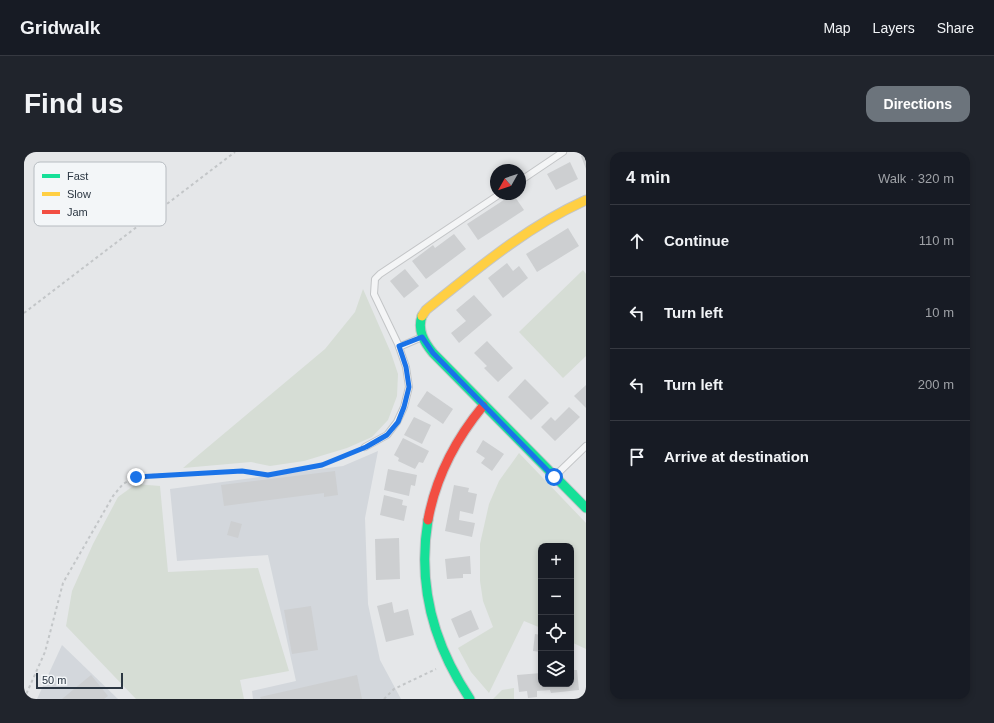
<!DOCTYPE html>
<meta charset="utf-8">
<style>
body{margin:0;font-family:Helvetica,sans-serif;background:#20242c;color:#f1f3f6}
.controls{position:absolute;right:12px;bottom:12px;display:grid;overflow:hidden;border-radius:8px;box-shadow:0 2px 6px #0003}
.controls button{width:36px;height:36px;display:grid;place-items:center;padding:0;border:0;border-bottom:1px solid #363941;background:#171b24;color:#f1f3f6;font:20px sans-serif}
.compass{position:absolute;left:466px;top:12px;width:36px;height:36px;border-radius:50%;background:#171b24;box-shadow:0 2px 6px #0003;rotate:230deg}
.scale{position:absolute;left:12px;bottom:10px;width:87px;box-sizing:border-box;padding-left:4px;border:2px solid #2b3642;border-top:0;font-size:11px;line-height:14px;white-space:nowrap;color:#2b3642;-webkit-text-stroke:3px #f3f6f8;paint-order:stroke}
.stop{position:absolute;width:12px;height:12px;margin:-9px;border:3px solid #1a73e8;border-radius:50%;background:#fff}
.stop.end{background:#1a73e8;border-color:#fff;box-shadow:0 1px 4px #0008}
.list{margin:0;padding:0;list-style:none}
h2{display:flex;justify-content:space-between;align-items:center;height:52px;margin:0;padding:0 16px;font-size:17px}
h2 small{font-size:13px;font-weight:400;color:#9ea1a6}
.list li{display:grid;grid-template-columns:26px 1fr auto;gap:12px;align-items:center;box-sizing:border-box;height:72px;padding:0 16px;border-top:1px solid #363941}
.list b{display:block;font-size:15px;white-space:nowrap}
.list em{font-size:13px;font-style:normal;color:#9ea1a6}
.icon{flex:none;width:22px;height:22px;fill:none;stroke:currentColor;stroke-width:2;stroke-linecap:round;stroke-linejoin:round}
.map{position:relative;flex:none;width:562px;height:547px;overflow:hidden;border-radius:12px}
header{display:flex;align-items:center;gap:24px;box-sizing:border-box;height:56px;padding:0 20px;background:#171b24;border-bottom:1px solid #363941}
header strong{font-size:19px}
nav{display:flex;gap:22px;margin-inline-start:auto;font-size:14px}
.intro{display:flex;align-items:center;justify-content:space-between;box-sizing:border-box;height:96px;padding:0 24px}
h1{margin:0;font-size:28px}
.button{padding:10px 18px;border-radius:12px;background:#6c747c;color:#fff;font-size:14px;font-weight:700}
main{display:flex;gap:24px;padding:0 24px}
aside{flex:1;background:#171b24;border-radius:12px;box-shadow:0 2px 6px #0003}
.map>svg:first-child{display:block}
</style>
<header>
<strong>Gridwalk</strong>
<nav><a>Map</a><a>Layers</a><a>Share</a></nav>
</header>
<div class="intro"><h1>Find us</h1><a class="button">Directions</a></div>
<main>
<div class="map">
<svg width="562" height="547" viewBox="0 0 562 547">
<rect width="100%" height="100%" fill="#e5e7e9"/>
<g fill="#d3d7dc">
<path d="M354,299L341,366L344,452L356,508L377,547H229L228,539L272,529L244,403L153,409L146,337L319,314Z"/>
<path d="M38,493L94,547H13Z"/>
</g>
<g fill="#d6ddd5">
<path d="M559,118L562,122V204L539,226L495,180Z"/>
<path d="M339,137L367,201L374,222L373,244L364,268L348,285L323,296L280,309L246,314L227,310L159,316L301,197L331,160Z"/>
<path d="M495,301L562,371V497L547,490V394H517V476L500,469L465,541L447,520L434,496L469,475L459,449L456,429V392L465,352L475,329Z"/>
<path d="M112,332L136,334L144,420L234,416L265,519L216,528L220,547H112L42,474L48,439L69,392L94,345Z"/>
<path d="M490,536V547H469L478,538Z"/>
</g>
<g fill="#cdcfd1">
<path d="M562,2V17L557,4Z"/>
<path d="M546,10L554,27L532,38L523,22Z"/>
<path d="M489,42L500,58L454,88L443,72Z"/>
<path d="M544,76L555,94L513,120L502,102Z"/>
<path d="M430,82L442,97L402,127L388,109L409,93L411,96Z"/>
<path d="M483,111L489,119L495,114L504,126L479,146L464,126Z"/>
<path d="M381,117L395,134L380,146L366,129Z"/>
<path d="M450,143L468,163L435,191L427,181L442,169L432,158Z"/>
<path d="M463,189L489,216L474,230L460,216L463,214L450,201Z"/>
<path d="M501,227L525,251L507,268L484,245Z"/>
<path d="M562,233V256L550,244Z"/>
<path d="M403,239L429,257L419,272L393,254Z"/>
<path d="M545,255L556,265L531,289L517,275L527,265L531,269Z"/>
<path d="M390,265L407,273L398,292L380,283Z"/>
<path d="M379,286L405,299L399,311L395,310L391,317L374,309L375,306L370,303Z"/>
<path d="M459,288L480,302L468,319L457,311L461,306L452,300Z"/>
<path d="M364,317L393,323L391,334L387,333L385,344L360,338Z"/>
<path d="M311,319L314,343L300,345V341L200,354L197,333Z"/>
<path d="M430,333L445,336L444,340L453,342L449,362L436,359L435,368L451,371L448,385L421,379Z"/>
<path d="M360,343L379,348L378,353L383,354L380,369L356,363Z"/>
<path d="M207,369L218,372L214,386L203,383Z"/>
<path d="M375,386L376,427L352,428L351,387Z"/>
<path d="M446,404L447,422H439V426L423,427L421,407Z"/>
<path d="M368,450L370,461L384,457L390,483L362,490L353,454Z"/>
<path d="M287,454L294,498L268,502L260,458Z"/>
<path d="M447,458L455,477L435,486L427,467Z"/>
<path d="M511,482L517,483V500L509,499Z"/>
<path d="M547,518H553L555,538L527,541L526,538L513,539V545L504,546L503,539L495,540L493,523L517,521V532H547Z"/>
<path d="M67,523L84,544L80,547H38Z"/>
<path d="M333,523L338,547H237L236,545Z"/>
</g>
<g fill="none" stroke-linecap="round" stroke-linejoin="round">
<g stroke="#c3c5c7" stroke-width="8">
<g id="lane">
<path d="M496,29L539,0"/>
<path d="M375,195L398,185"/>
<path d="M341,295L363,283L373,270L380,255L385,235L382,215L374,192L350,142L351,127L356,122L476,42"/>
<path d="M532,323L562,294"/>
</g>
</g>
<g stroke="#c3c5c7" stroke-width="11">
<g id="fast">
<path d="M398,164C393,178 400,190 409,201L562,356"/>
<path d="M404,368C393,434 409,492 446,547"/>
</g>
</g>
<g stroke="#c3c5c7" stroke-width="11">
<path id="slow" d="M398,164L402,158C453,117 502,75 562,48"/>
</g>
<g stroke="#c3c5c7" stroke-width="11">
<path id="jam" d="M404,368C412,324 431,288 459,254"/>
</g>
<g stroke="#c3c6c8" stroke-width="2" stroke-dasharray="3 3" stroke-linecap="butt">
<path d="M0,161L211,0"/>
<path d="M0,547L21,500L39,431L89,344L99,332L111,325L123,323L218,319L244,323L298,313L333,298"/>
<path d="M360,547L370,537L412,517"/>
</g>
<use href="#lane" stroke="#f4f5f6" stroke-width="6"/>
<use href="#fast" stroke="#16e098" stroke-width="9"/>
<use href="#slow" stroke="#ffcf43" stroke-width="9"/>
<use href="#jam" stroke="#f24e42" stroke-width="9"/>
</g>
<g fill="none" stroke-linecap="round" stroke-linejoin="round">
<path stroke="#1a73e8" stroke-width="5" d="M112,325L218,319L244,323L298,313L342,295L363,283L374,270L380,255L385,235L382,215L375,194L398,185L409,201L530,325"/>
</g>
<rect x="10" y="10" width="132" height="64" rx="6" fill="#f3f6f8" stroke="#b7bcc1" stroke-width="1"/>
<rect x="18" y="22" width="18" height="4" fill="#16e098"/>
<rect x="18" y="40" width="18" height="4" fill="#ffcf43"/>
<rect x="18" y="58" width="18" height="4" fill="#f24e42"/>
<g font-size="11" fill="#2b3642">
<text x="43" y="28">Fast</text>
<text x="43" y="46">Slow</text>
<text x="43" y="64">Jam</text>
</g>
</svg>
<div class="controls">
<button>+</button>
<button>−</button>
<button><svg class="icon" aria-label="locate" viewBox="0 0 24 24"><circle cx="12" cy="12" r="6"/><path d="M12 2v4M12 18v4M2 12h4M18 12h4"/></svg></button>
<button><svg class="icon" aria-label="layers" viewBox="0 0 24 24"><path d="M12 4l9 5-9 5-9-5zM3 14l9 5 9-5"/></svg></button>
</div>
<svg class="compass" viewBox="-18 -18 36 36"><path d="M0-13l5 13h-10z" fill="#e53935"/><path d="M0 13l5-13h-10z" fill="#9ea1a6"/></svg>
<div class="scale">50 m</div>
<div class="stop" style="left:530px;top:325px"></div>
<div class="stop end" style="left:112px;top:325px"></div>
</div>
<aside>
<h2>4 min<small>Walk · 320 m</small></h2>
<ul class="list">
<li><svg class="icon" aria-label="ahead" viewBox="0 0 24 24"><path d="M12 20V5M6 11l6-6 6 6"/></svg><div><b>Continue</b></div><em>110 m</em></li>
<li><svg class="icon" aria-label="left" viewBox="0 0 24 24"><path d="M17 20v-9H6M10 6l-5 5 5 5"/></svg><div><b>Turn left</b></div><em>10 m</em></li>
<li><svg class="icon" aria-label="left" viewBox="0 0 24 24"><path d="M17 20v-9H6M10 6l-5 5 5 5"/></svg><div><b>Turn left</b></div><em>200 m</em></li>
<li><svg class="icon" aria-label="arrive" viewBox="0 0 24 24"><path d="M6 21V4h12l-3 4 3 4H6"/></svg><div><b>Arrive at destination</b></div></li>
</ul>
</aside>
</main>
